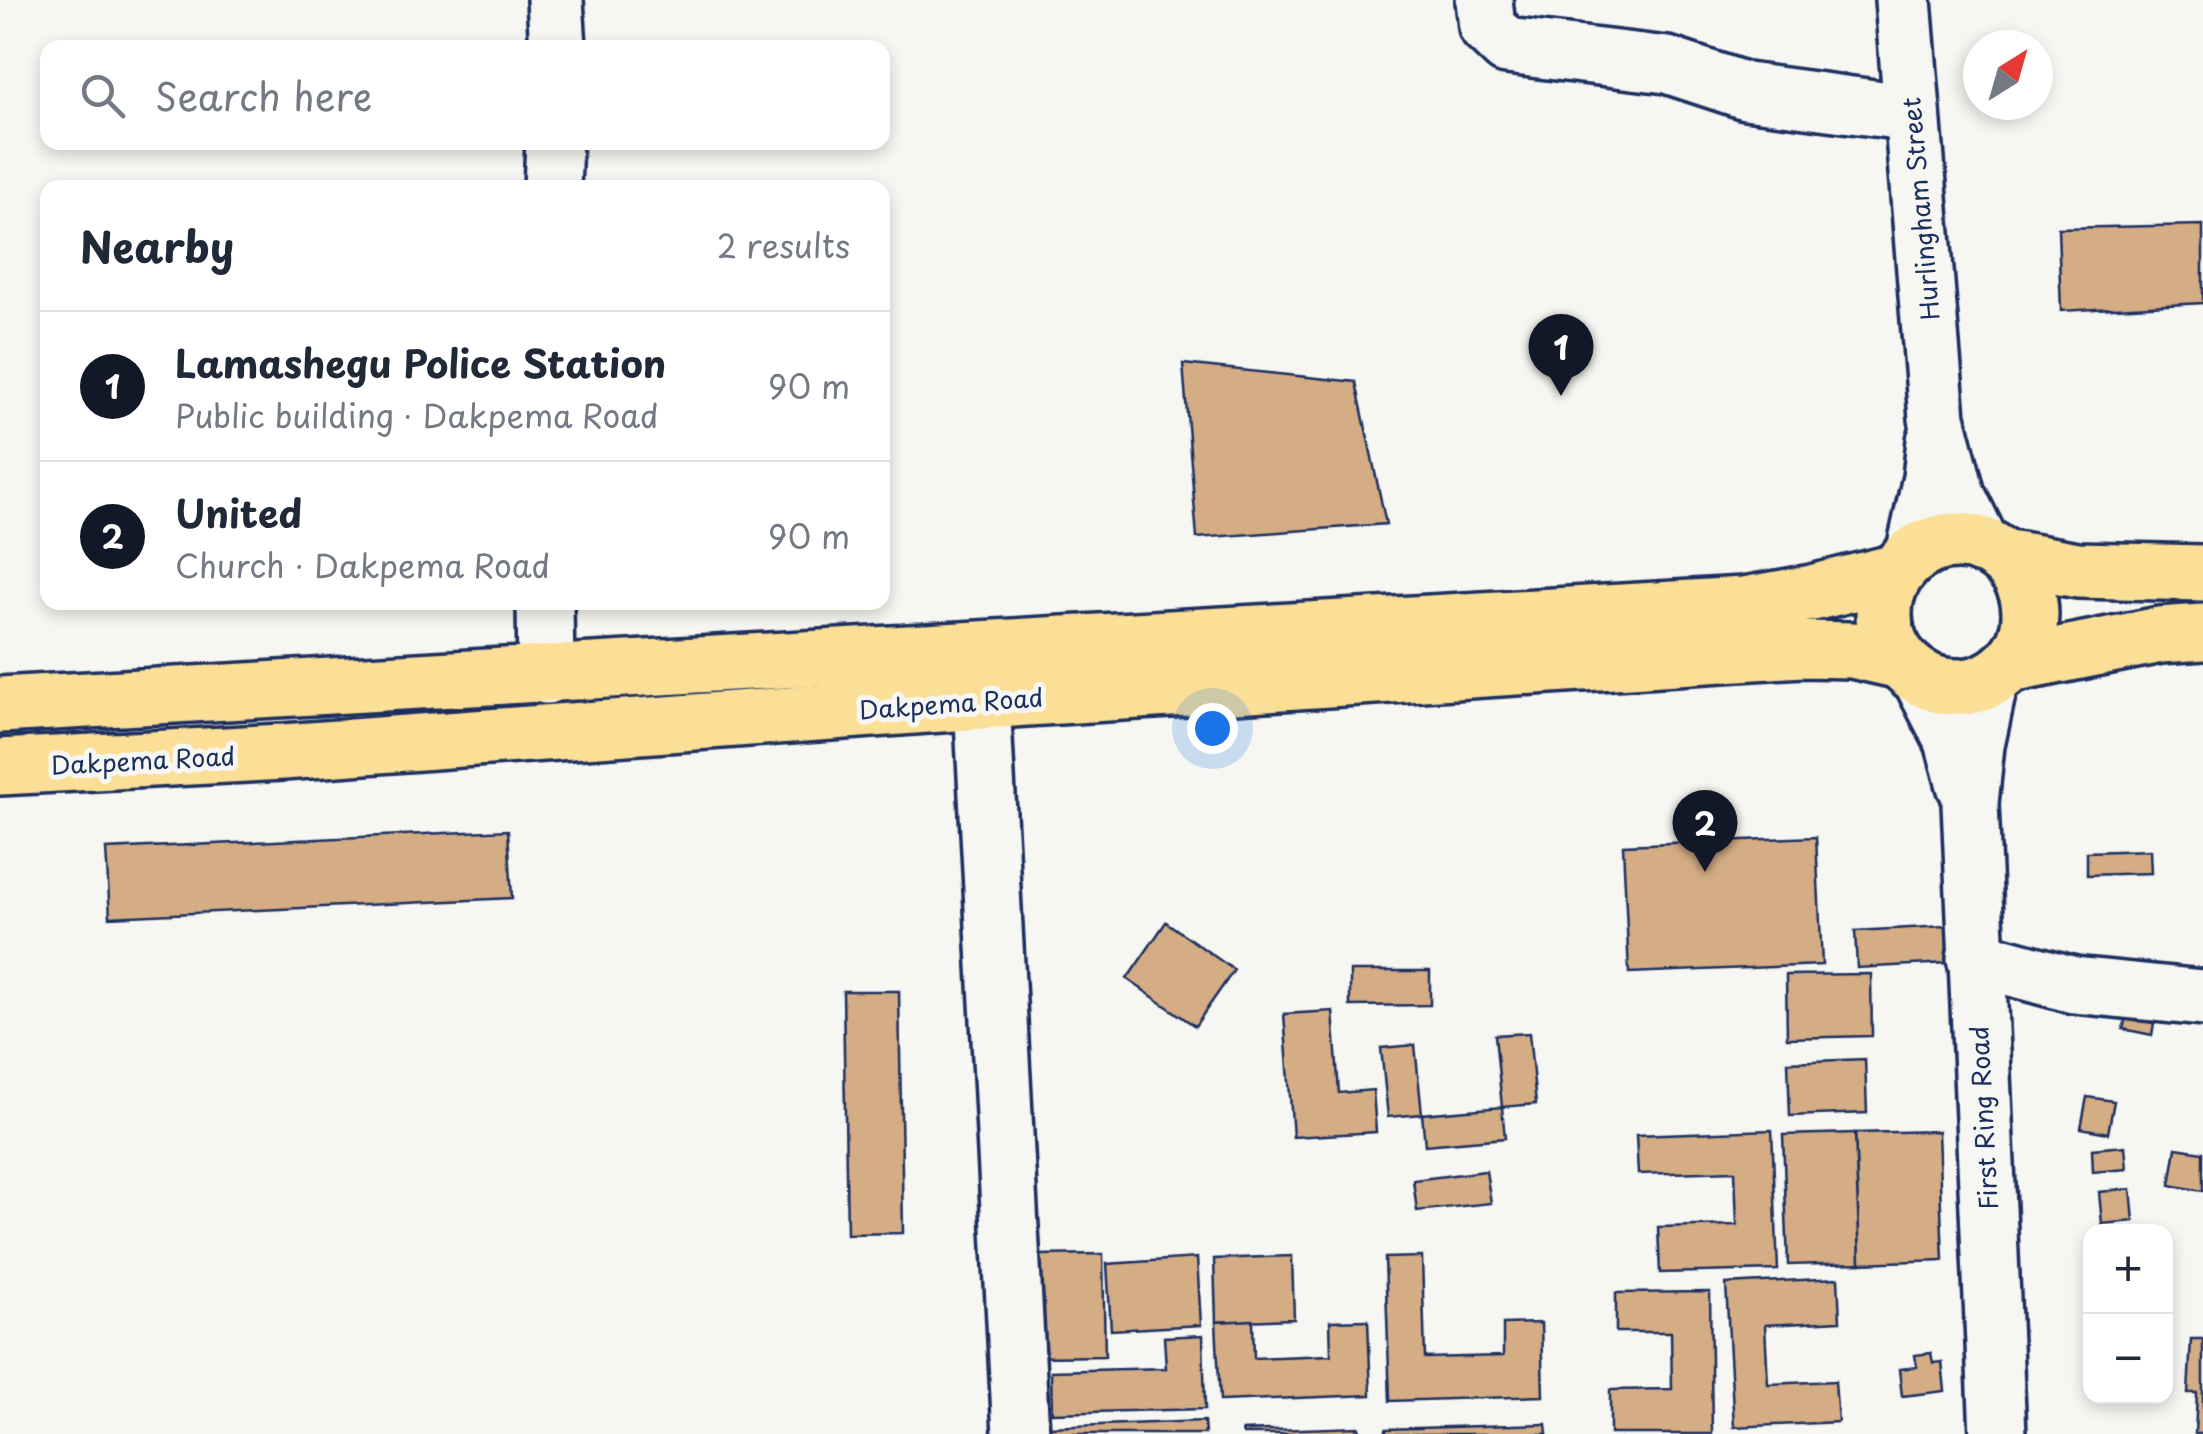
<!DOCTYPE html>
<meta charset="utf-8">
<style>
body{margin:0;font-family:"Playpen Sans",sans-serif;background:#f6f6f7;color:#1f2937}
.controls{position:absolute;right:30px;bottom:30px;display:grid;overflow:hidden;border-radius:20px;box-shadow:0 5px 15px #0003}
.controls button{width:90px;height:90px;display:grid;place-items:center;padding:0;border:0;border-bottom:2px solid #e0e1e3;background:#fff;color:#1f2937;font:50px sans-serif}
.compass{position:absolute;left:1963px;top:30px;width:90px;height:90px;border-radius:50%;background:#fff;box-shadow:0 5px 15px #0003;rotate:37deg}
.you{position:absolute;left:1212px;top:728px;width:35px;height:35px;margin:-25px;border:8px solid #fff;border-radius:50%;background:#1a73e8;box-shadow:0 0 0 15px #1a73e833}
.badge{display:grid;place-items:center;width:65px;height:65px;border-radius:50%;background:#111827;color:#fff;font-size:32px;font-weight:700}
.pin{position:absolute;translate:-50% -82px;filter:drop-shadow(0 2px 5px #0008)}
.pin::after{content:'';position:absolute;top:52px;width:35px;height:30px;background:inherit;clip-path:polygon(0 0,100% 0,50% 100%)}
.list{margin:0;padding:0;list-style:none}
h2{display:flex;justify-content:space-between;align-items:center;height:130px;margin:0;padding:0 40px;font-size:42px}
h2 small{font-size:32px;font-weight:400;color:#747a83}
.list li{display:grid;grid-template-columns:65px 1fr auto;gap:30px;align-items:center;box-sizing:border-box;height:150px;padding:0 40px;border-top:2px solid #e0e1e3}
.list b{display:block;font-size:38px;white-space:nowrap}
.list p{margin:0;font-size:32px;white-space:nowrap;color:#747a83}
.list em{font-size:32px;font-style:normal;color:#747a83}
.icon{flex:none;width:55px;height:55px;fill:none;stroke:currentColor;stroke-width:2;stroke-linecap:round;stroke-linejoin:round}
.map{position:relative;flex:none;width:2203px;height:1434px;overflow:hidden}
.search{position:absolute;background:#fff;box-shadow:0 5px 15px #0003;left:40px;top:40px;width:850px;height:110px;display:flex;align-items:center;gap:25px;box-sizing:border-box;padding:0 35px;border-radius:20px;color:#747a83;font-size:38px}
.panel{position:absolute;background:#fff;box-shadow:0 5px 15px #0003;left:40px;top:180px;width:850px;height:430px;border-radius:20px}
.map>svg:first-child{display:block}
</style>
<div class="map">
<svg width="2203" height="1434" viewBox="0 0 2203 1434">
<rect width="100%" height="100%" fill="#f6f6f2"/>
<filter id="ink" filterUnits="userSpaceOnUse"><feTurbulence type="fractalNoise" baseFrequency=".01" numOctaves="2"/><feDisplacementMap in="SourceGraphic" scale="20" xChannelSelector="R" yChannelSelector="G"/><feConvolveMatrix kernelMatrix="1 2 1 2 8 2 1 2 1" color-interpolation-filters="sRGB"/></filter>
<g filter="url(#ink)">
<g fill="#d4ad85" stroke="#1b2f5e" stroke-width="2.5">
<path d="M2203,225V303L2061,311L2058,228Z"/>
<path d="M1183,364L1356,382L1386,524L1197,538Z"/>
<path d="M508,830L512,898L110,917L106,849Z"/>
<path d="M1816,837L1822,965L1629,973L1623,845Z"/>
<path d="M2150,850L2151,873L2087,875V852Z"/>
<path d="M1166,922L1234,970L1195,1026L1127,979Z"/>
<path d="M1946,926L1948,963L1857,968L1855,931Z"/>
<path d="M1350,971H1430V1005L1350,1006Z"/>
<path d="M1871,974L1872,1036L1787,1038L1786,975Z"/>
<path d="M843,991H899L903,1233L847,1234Z"/>
<path d="M1333,1011L1339,1093L1373,1090L1376,1132L1293,1137L1284,1014Z"/>
<path d="M2126,1017L2154,1023L2152,1035L2123,1029Z"/>
<path d="M1529,1033L1536,1104L1502,1107L1495,1035Z"/>
<path d="M1415,1045L1422,1114L1388,1117L1381,1048Z"/>
<path d="M1865,1059L1867,1113L1790,1116L1788,1062Z"/>
<path d="M2087,1097L2114,1101L2108,1133L2081,1128Z"/>
<path d="M1502,1107L1505,1138L1425,1145L1422,1114Z"/>
<path d="M1772,1130L1778,1270L1660,1273L1658,1227L1737,1225L1735,1171L1638,1174L1636,1135Z"/>
<path d="M1938,1131L1943,1260L1860,1263L1855,1133Z"/>
<path d="M1855,1133L1860,1263L1788,1265L1783,1135Z"/>
<path d="M2125,1146L2127,1169L2093,1172L2092,1149Z"/>
<path d="M2176,1148L2203,1152V1191L2170,1185Z"/>
<path d="M1486,1171L1491,1203L1417,1211L1413,1180Z"/>
<path d="M2131,1189L2134,1221L2102,1224L2099,1192Z"/>
<path d="M1103,1254L1105,1356L1039,1357L1037,1255Z"/>
<path d="M1292,1256L1294,1319L1216,1322L1214,1259Z"/>
<path d="M1422,1257L1425,1358L1503,1356V1324L1541,1323L1543,1396L1390,1401L1385,1258Z"/>
<path d="M1197,1258L1201,1325L1111,1330L1107,1264Z"/>
<path d="M1838,1278L1840,1321L1765,1325L1768,1384L1835,1381L1838,1422L1734,1427L1726,1284Z"/>
<path d="M1710,1292L1712,1434H1610V1390L1672,1389L1671,1332H1616V1293Z"/>
<path d="M1253,1320L1254,1358L1331,1355L1330,1321L1368,1320L1371,1395L1220,1401L1216,1322Z"/>
<path d="M1203,1335L1205,1409L1052,1413L1051,1371L1166,1368L1164,1337Z"/>
<path d="M2191,1339H2203V1434H2195L2197,1393H2188Z"/>
<path d="M1931,1353L1933,1363L1942,1362L1945,1391L1902,1396L1899,1369L1917,1367L1915,1355Z"/>
<path d="M1204,1421L1205,1434H1050L1049,1427Z"/>
<path d="M1546,1424L1547,1434H1386V1429Z"/>
<path d="M1359,1427V1434H1243L1242,1431Z"/>
</g>
<g fill="none" stroke-linecap="round" stroke-linejoin="round">
<g stroke="#1b2f5e" stroke-width="62">
<g id="minor">
<path d="M555,0L558,48"/>
<path d="M1484,0L1487,27L1507,46L1667,65L1746,91L1912,113"/>
<path d="M1903,0L1937,418L1957,495L1982,546"/>
<path d="M552,188L554,142"/>
<path d="M1914,555L1931,478L1935,441"/>
<path d="M545,602L546,676"/>
<path d="M1920,677L1953,741L1965,785"/>
<path d="M1990,680L1976,745L1970,803L1998,1434"/>
<path d="M982,701L1021,1434"/>
<path d="M1975,958L2074,985L2203,998"/>
</g>
</g>
<g stroke="#1b2f5e" stroke-width="62">
<g id="highway">
<circle cx="1957" cy="614" r="73"/>
<path d="M2003,557L2078,570L2203,573"/>
<path d="M2010,665L2160,635L2203,632"/>
<path d="M0,705L1744,605L1812,593L1897,572"/>
<path d="M0,767L283,752L982,701L1802,649L1852,650L1901,661"/>
</g>
</g>
<use href="#minor" stroke="#f6f6f2" stroke-width="55"/>
<use href="#highway" stroke="#fbdf96" stroke-width="55"/>
</g>
</g>
<g text-anchor="middle" dominant-baseline="central" stroke-width="10" stroke-linejoin="round" paint-order="stroke">
<g font-size="25" fill="#1b2f5e" stroke="#f6f6f2">
<text transform="translate(1920 209) rotate(-95)">Hurlingham Street</text>
<text transform="translate(951 703) rotate(-4)">Dakpema Road</text>
<text transform="translate(143 760) rotate(-3)">Dakpema Road</text>
<text transform="translate(1983 1118) rotate(-93)">First Ring Road</text>
</g>
</g>
</svg>
<div class="controls">
<button>+</button>
<button>−</button>
</div>
<svg class="compass" viewBox="-18 -18 36 36"><path d="M0-13l5 13h-10z" fill="#e53935"/><path d="M0 13l5-13h-10z" fill="#747a83"/></svg>
<div class="you"></div>
<div class="pin badge" style="left:1561px;top:396px">1</div>
<div class="pin badge" style="left:1705px;top:872px">2</div>
<div class="search"><svg class="icon" aria-label="search" viewBox="0 0 24 24"><circle cx="10" cy="10" r="6"/><path d="M15 15l6 6"/></svg>Search here</div>
<section class="panel">
<h2>Nearby<small>2 results</small></h2>
<ul class="list">
<li><span class="badge">1</span><div><b>Lamashegu Police Station</b><p>Public building · Dakpema Road</p></div><em>90 m</em></li>
<li><span class="badge">2</span><div><b>United</b><p>Church · Dakpema Road</p></div><em>90 m</em></li>
</ul>
</section>
</div>
